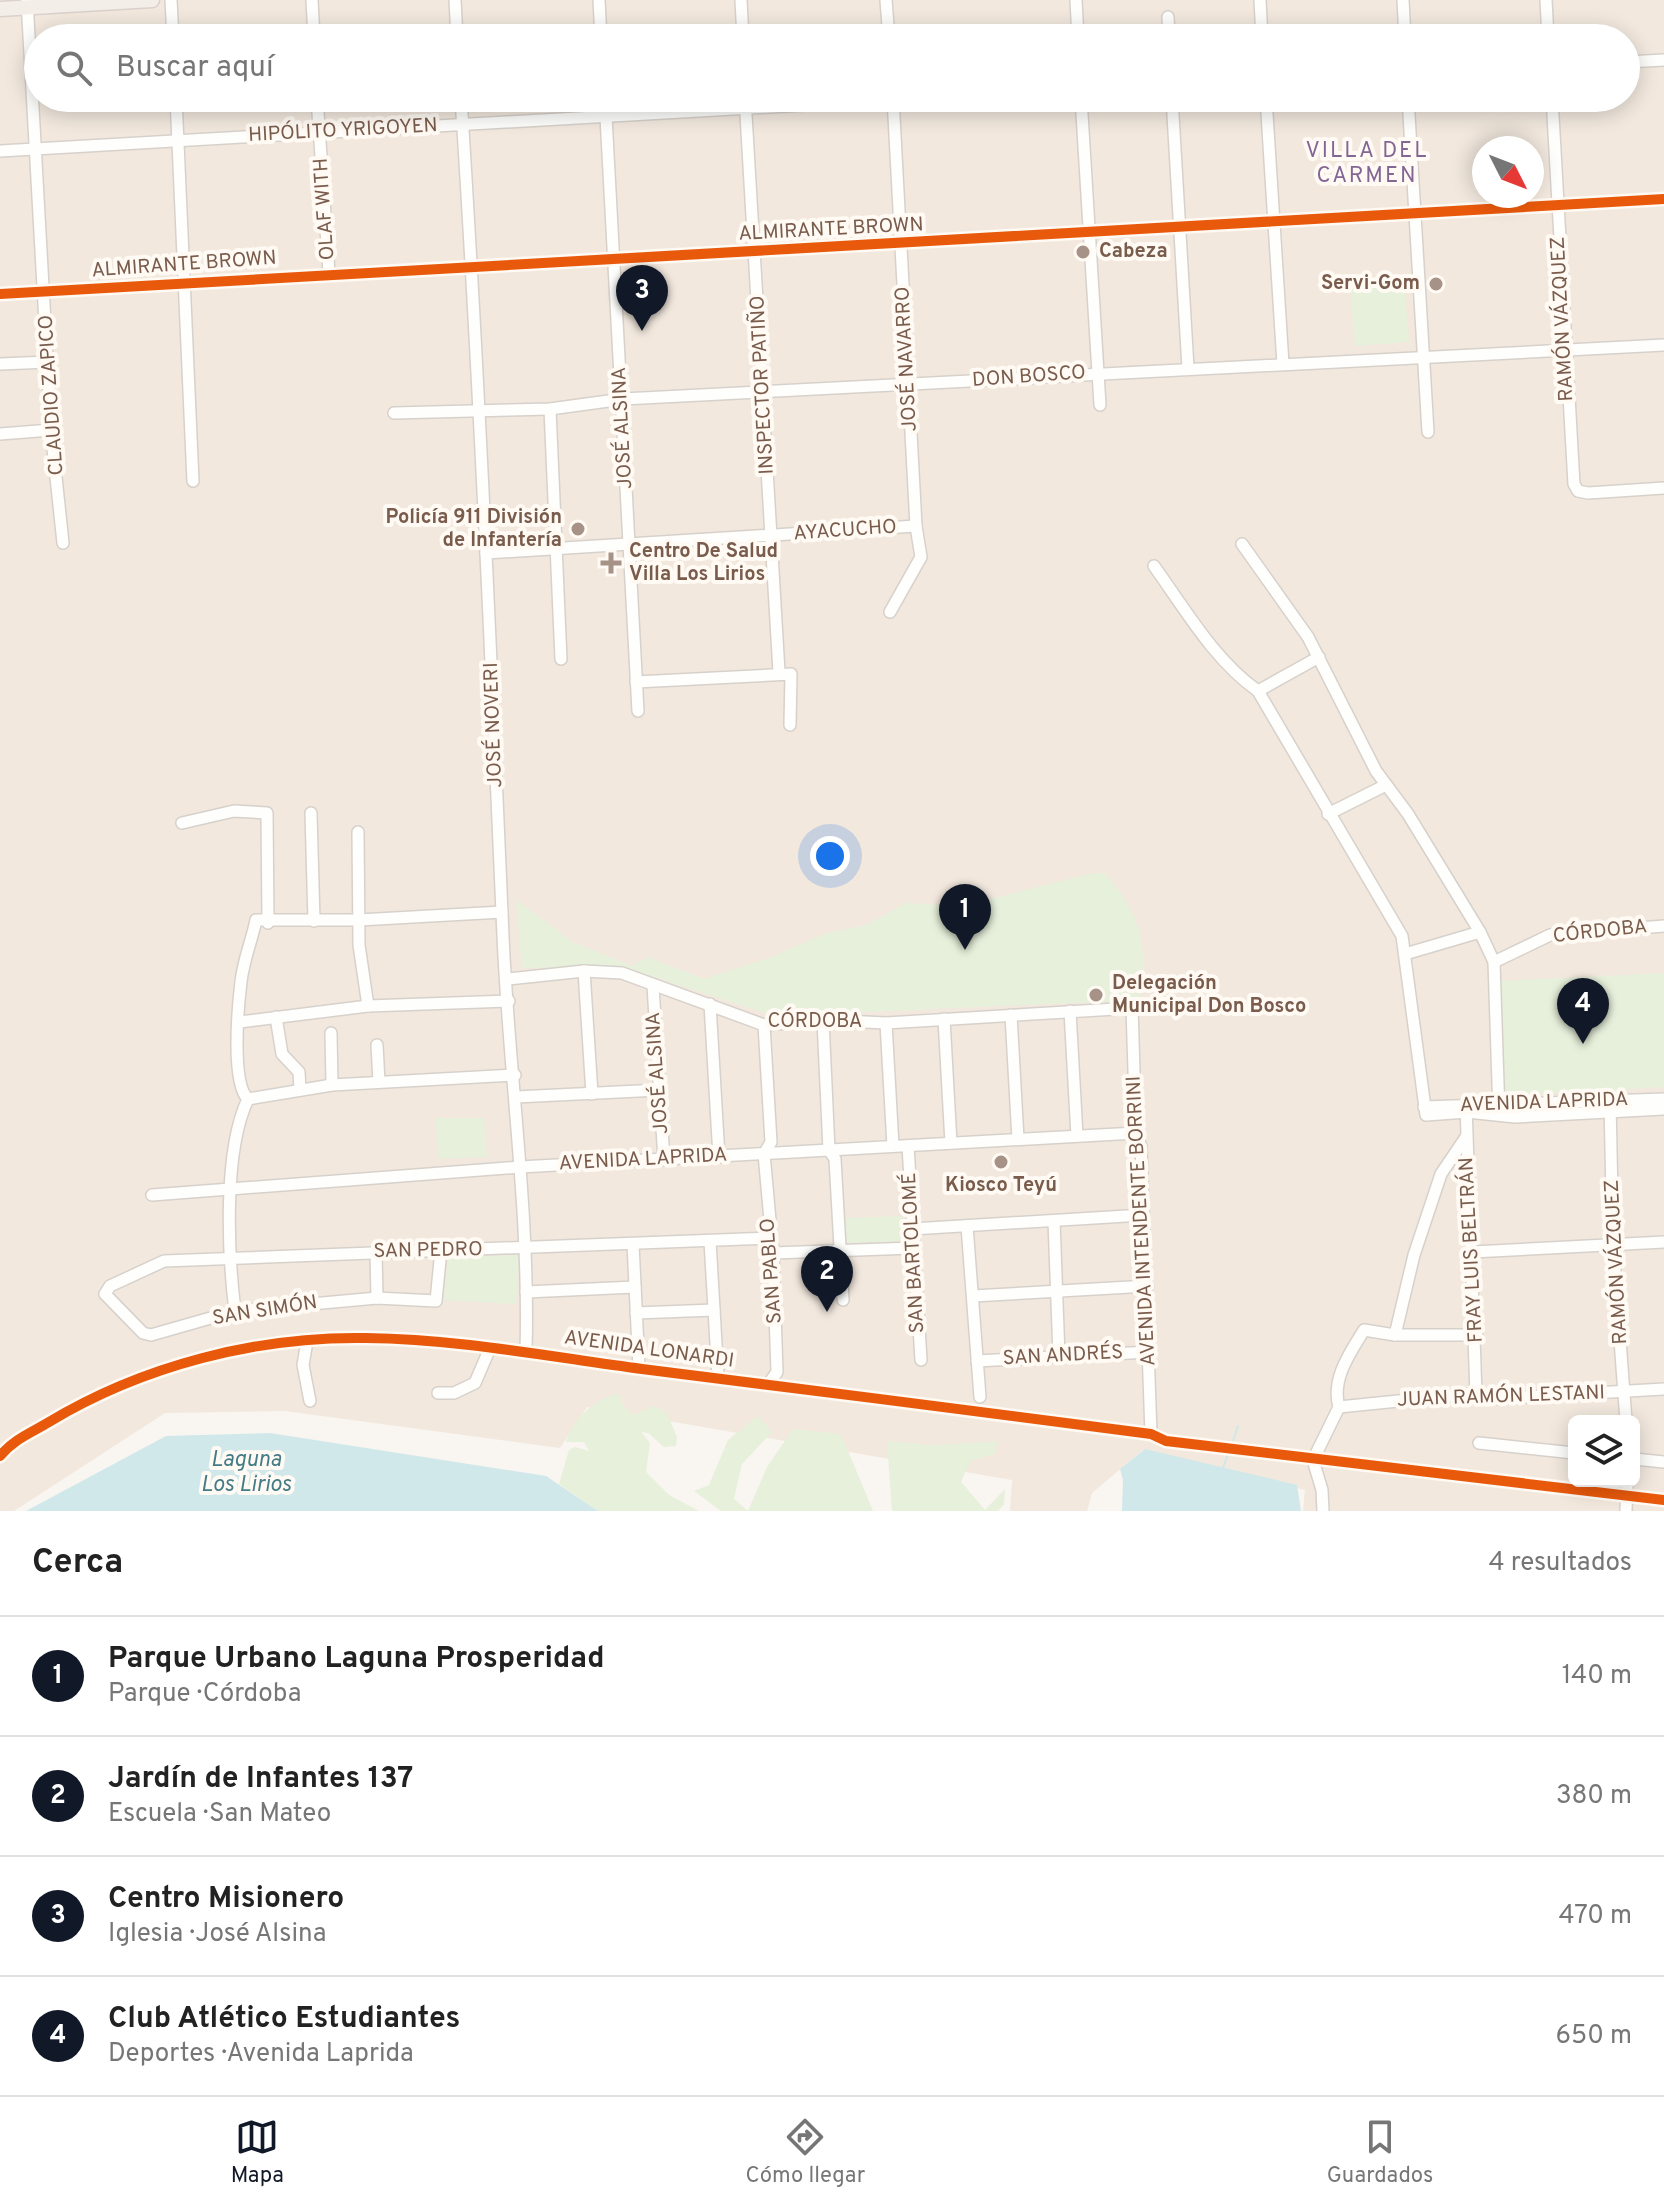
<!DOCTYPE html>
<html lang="es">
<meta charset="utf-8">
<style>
body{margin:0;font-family:Overpass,sans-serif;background:#f6f6f6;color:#222}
.controls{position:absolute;right:24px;bottom:24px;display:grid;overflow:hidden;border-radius:12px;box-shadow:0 4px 20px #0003}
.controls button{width:72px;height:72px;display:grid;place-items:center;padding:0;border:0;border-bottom:2px solid #e0e0e0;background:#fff;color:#222;font:40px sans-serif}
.compass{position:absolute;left:1472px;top:136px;width:72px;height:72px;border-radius:50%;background:#fff;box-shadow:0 4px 20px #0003;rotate:132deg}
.you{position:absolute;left:830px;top:856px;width:28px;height:28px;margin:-20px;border:6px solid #fff;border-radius:50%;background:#1a73e8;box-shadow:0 0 0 12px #1a73e833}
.badge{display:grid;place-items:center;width:52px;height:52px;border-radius:50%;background:#111827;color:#fff;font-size:26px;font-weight:700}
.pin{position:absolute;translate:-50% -66px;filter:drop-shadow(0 2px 4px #0008)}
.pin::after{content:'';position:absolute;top:42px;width:28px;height:24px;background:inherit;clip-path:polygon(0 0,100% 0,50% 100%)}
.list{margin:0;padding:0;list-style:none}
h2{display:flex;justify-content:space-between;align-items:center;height:104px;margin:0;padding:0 32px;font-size:34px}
h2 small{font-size:26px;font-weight:400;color:#767676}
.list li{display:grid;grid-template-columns:52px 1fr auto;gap:24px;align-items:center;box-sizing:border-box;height:120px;padding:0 32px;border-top:2px solid #e0e0e0}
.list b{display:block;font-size:30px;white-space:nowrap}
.list p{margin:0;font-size:26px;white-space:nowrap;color:#767676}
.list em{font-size:26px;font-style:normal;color:#767676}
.icon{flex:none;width:44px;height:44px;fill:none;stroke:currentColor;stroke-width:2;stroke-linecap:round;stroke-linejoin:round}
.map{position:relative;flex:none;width:1664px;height:1511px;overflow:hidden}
.search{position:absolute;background:#fff;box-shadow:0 4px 20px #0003;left:24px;right:24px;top:24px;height:88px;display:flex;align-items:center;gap:20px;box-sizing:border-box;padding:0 28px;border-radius:44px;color:#767676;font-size:30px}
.sheet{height:584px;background:#fff}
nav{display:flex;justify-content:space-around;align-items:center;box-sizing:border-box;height:112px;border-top:2px solid #e0e0e0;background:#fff;font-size:22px;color:#767676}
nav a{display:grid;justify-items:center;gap:4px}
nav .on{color:#111827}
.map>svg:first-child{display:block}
</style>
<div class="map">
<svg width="1664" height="1511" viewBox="0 0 1664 1511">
<rect width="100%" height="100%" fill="#f9f5f0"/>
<path fill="#f2e8de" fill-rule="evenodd" d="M0,0H1664V1511H1303L1305,1490L1143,1450L1092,1493L1087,1511H1010L1012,1480L587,1407L560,1448L285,1411L165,1413L14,1511H0ZM38,38H1626V98H38ZM1484,148H1532V196H1484ZM1574,1421H1634V1481H1574Z"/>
<g fill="#e7f0db">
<path d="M1404,281L1409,342L1355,346L1350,286Z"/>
<path d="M1093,873H1105C1142,918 1148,942 1141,1000L774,1016L621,966L522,968L516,900L573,942L632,966L648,957L704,979L769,958L827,933L866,925L906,903L963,906Z"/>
<path d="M1664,973V1087L1504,1096L1499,981Z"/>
<path d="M435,1118H484L487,1157L439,1159Z"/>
<path d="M903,1216V1241L846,1243L845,1218Z"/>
<path d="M519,1255L516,1304L444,1300L448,1257Z"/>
<path d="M616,1394L622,1396V1404L633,1415L654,1406L667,1413L677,1437L676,1446L664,1447L648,1433L641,1432L650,1443L646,1472L669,1495L699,1511H598L559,1484L569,1450L575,1447L589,1451L584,1442H566C574,1418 592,1401 616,1394Z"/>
<path d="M758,1416L772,1432L742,1464L734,1499L748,1511H721L694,1491L709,1485L728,1440Z"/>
<path d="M793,1429L841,1434L873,1511H748L767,1467Z"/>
<path d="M887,1441L936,1445L997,1441L995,1454L970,1461L961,1482L985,1510L1005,1489L1004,1504L998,1511H892Z"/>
</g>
<g fill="#d0e8ea">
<path d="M270,1433L546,1476L598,1511H26L166,1436Z"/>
<path d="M1145,1449L1297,1485L1301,1511H1122L1123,1480L1120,1469Z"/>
</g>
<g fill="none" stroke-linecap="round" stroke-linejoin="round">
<g stroke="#d0e8ea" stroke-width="2">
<path d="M1232,1444L1238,1426"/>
<path d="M1223,1468L1228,1454"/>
</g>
<g stroke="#d7d1cb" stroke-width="14">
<g id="minor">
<path d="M27,0L51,430L63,543"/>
<path d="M171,0L173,38"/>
<path d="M312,0L314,38"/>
<path d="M455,0L457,38"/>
<path d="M599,0L601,38"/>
<path d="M741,0L743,38"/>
<path d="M886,0L889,38"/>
<path d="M1076,0L1078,38"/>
<path d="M1260,0L1262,38"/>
<path d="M1403,0L1405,38"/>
<path d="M1546,0L1548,38"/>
<path d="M1168,17L1169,38"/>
<path d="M1626,62L1664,60"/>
<path d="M176,98L193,481"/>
<path d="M317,98L329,273"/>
<path d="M461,98C479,377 491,657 503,936C509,1075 530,1213 526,1352"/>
<path d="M605,98L638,711"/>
<path d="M745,98L779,672"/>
<path d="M1081,98L1100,405"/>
<path d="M1172,98L1188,368"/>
<path d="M1266,98L1283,364"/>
<path d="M1408,98L1428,432"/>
<path d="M1552,98L1574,484L1578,491L1588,493L1664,488"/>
<path d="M0,151L926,98"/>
<path d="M0,294L1664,199"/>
<path d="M0,364L48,362"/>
<path d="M550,409L561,659"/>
<path d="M394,413L550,409L623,399L1664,345"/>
<path d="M0,434L51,430"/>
<path d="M1242,544L1308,637L1376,771L1408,814L1480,932L1494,962L1499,1114"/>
<path d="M486,553L916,526"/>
<path d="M1154,566C1185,609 1214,660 1258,691L1402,936L1426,1115L1467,1112L1515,1117L1664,1109"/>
<path d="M890,612L921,557L916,526L893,98"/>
<path d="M636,682L791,674L790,725"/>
<path d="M1258,691L1319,657"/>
<path d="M311,813L314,921"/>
<path d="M1328,814L1386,785"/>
<path d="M182,823L234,811L267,813L268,923"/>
<path d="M358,832L359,945L368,1006"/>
<path d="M1405,954L1480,932"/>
<path d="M1494,962L1550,935L1664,926"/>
<path d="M584,971L592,1094"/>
<path d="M508,979L584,971L622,973L764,1025L823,1020L886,1023L1132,1008L1136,1133L1141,1147L1151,1434"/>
<path d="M653,986L664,1160"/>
<path d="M710,1004L719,1157"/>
<path d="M1070,1011L1077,1136"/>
<path d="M1011,1015L1018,1139"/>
<path d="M276,1017L282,1054L299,1072L300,1090"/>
<path d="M944,1019L951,1143"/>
<path d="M823,1020L829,1150L835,1159L843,1300"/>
<path d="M240,1022L368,1006L509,1001"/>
<path d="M886,1023L893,1146"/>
<path d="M764,1025L771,1142L764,1154L773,1253L777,1372L768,1385"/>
<path d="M331,1033L332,1085"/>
<path d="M377,1045L379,1082"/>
<path d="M516,1097L659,1090"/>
<path d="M248,1099L332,1085L515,1075"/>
<path d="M1610,1102L1613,1245L1626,1421"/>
<path d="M1466,1106L1476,1395"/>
<path d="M1424,1107L1664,1099"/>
<path d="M908,1146L921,1360"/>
<path d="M152,1195L520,1167L1136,1133"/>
<path d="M1054,1221L1059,1356"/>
<path d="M967,1226L980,1397"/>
<path d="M912,1229L1143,1215"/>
<path d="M710,1241L718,1378"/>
<path d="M633,1244L639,1368"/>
<path d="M441,1250L436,1301L377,1298L235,1311L151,1335L143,1333L105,1294L110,1286L164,1261L770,1238"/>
<path d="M376,1252L377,1298"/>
<path d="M1473,1252L1664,1242"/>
<path d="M773,1253L913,1248"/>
<path d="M526,1292L635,1287"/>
<path d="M973,1296L1148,1286"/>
<path d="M235,1311C228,1254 223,1151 248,1099C231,1083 238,1006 241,982C243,961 252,940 256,920H359L502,912"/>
<path d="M636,1313L714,1310"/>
<path d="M1395,1335L1414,1255L1441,1174L1466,1137"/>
<path d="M307,1341L303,1365L310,1401"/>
<path d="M977,1361L1149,1352"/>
<path d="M438,1393H454L475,1383L490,1348"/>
<path d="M1339,1407L1467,1394L1490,1399L1664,1389"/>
<path d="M1479,1443L1574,1453"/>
<path d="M0,1456C14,1439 31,1433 49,1422C142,1366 257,1336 366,1338C459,1339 551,1357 642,1369C812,1390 981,1412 1151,1434L1166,1441L1664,1500"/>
<path d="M1634,1459L1664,1462"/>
<path d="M1323,1511L1322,1490L1313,1460L1339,1407C1331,1379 1350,1353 1364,1330L1395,1335H1477"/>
<path d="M1626,1511L1627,1481"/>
</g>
</g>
<g stroke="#dad1cc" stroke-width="17">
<path id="major" d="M0,9L152,0"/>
</g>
<use href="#minor" stroke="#fefefd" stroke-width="11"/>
<use href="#major" stroke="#f3eee8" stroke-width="14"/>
<g stroke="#fffaf3" stroke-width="15">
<g id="cycleway">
<path d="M0,294L1664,199"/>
<path d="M0,1456C14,1439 31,1433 49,1422C142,1366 257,1336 366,1338C459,1339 551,1357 642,1369C812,1390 981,1412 1151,1434L1166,1441L1664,1500"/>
</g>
</g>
<use href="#cycleway" stroke="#e8590c" stroke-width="10"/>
</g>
<g fill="#a69286" stroke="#fffaf3" stroke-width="3">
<circle cx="1083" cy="252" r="8"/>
<circle cx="1436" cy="284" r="8"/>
<circle cx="578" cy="529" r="8"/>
<path d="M607 551h8v8h8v8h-8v8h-8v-8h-8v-8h8z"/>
<circle cx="1096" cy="995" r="8"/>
<circle cx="1001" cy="1162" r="8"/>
</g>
<g text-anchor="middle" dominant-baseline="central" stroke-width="8" stroke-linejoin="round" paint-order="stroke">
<g font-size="20" fill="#7a5c4d" stroke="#fffaf3">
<text transform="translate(343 131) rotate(-3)">HIPÓLITO YRIGOYEN</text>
<text transform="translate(325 209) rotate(-94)">OLAF WITH</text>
<text transform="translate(831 230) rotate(-3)">ALMIRANTE BROWN</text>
<text transform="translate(184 265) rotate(-4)">ALMIRANTE BROWN</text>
<text transform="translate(1563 319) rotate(-93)">RAMÓN VÁZQUEZ</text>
<text transform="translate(907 359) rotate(-93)">JOSÉ NAVARRO</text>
<text transform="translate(1029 377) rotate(-4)">DON BOSCO</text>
<text transform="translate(763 385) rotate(-93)">INSPECTOR PATIÑO</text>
<text transform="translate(52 395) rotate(-94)">CLAUDIO ZAPICO</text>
<text transform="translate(623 428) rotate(-93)">JOSÉ ALSINA</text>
<text transform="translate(845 531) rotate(-4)">AYACUCHO</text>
<text transform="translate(494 725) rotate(-92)">JOSÉ NOVERI</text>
<text transform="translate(1600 932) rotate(-6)">CÓRDOBA</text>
<text x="815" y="1022">CÓRDOBA</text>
<text transform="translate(658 1073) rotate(-94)">JOSÉ ALSINA</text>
<text transform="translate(1544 1103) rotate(-2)">AVENIDA LAPRIDA</text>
<text transform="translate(643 1160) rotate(-3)">AVENIDA LAPRIDA</text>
<text transform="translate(1142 1221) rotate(-93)">AVENIDA INTENDENTE BORRINI</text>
<text transform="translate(1472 1250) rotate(-93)">FRAY LUIS BELTRÁN</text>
<text transform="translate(428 1251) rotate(-1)">SAN PEDRO</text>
<text transform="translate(914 1253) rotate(-93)">SAN BARTOLOMÉ</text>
<text transform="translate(1617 1262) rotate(-93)">RAMÓN VÁZQUEZ</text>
<text transform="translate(772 1271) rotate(-94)">SAN PABLO</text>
<text transform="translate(265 1311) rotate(-9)">SAN SIMÓN</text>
<text transform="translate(649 1350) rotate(8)">AVENIDA LONARDI</text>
<text transform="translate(1063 1356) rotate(-3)">SAN ANDRÉS</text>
<text transform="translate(1501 1397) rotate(-2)">JUAN RAMÓN LESTANI</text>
</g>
<g font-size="20" font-weight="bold" fill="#7a5c4d" stroke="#fffaf3" text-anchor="start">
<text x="1099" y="252">Cabeza</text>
<text x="1420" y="284" text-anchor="end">Servi-Gom</text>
<text x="562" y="518" text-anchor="end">Policía 911 División<tspan x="562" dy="23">de Infantería</tspan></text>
<text x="629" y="552">Centro De Salud<tspan x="629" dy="23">Villa Los Lirios</tspan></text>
<text x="1112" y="984">Delegación<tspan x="1112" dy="23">Municipal Don Bosco</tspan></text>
<text x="1001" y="1186" text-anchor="middle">Kiosco Teyú</text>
</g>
<g font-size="22" letter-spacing="2" fill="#846695" stroke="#fffaf3">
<text x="1367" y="151">VILLA DEL<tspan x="1367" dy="25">CARMEN</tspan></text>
</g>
<g font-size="22" font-style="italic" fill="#437c86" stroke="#fffaf3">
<text x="246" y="1460">Laguna<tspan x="246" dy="25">Los Lirios</tspan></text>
</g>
</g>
</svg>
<div class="controls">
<button><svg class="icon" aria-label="layers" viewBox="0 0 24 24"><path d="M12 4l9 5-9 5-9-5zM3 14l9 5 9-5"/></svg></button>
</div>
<svg class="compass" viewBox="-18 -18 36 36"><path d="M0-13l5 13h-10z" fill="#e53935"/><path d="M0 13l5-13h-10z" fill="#767676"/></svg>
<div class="you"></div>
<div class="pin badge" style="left:965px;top:950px">1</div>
<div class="pin badge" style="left:827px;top:1312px">2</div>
<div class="pin badge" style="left:642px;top:331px">3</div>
<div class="pin badge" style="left:1583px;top:1044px">4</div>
<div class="search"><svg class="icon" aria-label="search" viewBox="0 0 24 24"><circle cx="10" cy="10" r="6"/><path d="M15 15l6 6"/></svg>Buscar aquí</div>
</div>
<section class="sheet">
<h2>Cerca<small>4 resultados</small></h2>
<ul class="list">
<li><span class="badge">1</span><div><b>Parque Urbano Laguna Prosperidad</b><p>Parque · Córdoba</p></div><em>140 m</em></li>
<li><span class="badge">2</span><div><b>Jardín de Infantes 137</b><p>Escuela · San Mateo</p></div><em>380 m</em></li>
<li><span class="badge">3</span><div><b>Centro Misionero</b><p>Iglesia · José Alsina</p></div><em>470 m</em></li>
<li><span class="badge">4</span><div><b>Club Atlético Estudiantes</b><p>Deportes · Avenida Laprida</p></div><em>650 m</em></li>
</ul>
</section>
<nav>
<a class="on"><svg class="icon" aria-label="map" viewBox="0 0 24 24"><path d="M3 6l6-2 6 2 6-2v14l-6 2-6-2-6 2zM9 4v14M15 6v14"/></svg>Mapa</a>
<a><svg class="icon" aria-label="directions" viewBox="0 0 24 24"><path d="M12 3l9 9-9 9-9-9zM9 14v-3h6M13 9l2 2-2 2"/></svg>Cómo llegar</a>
<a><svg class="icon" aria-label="saved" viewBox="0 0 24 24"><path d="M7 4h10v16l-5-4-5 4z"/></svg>Guardados</a>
</nav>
